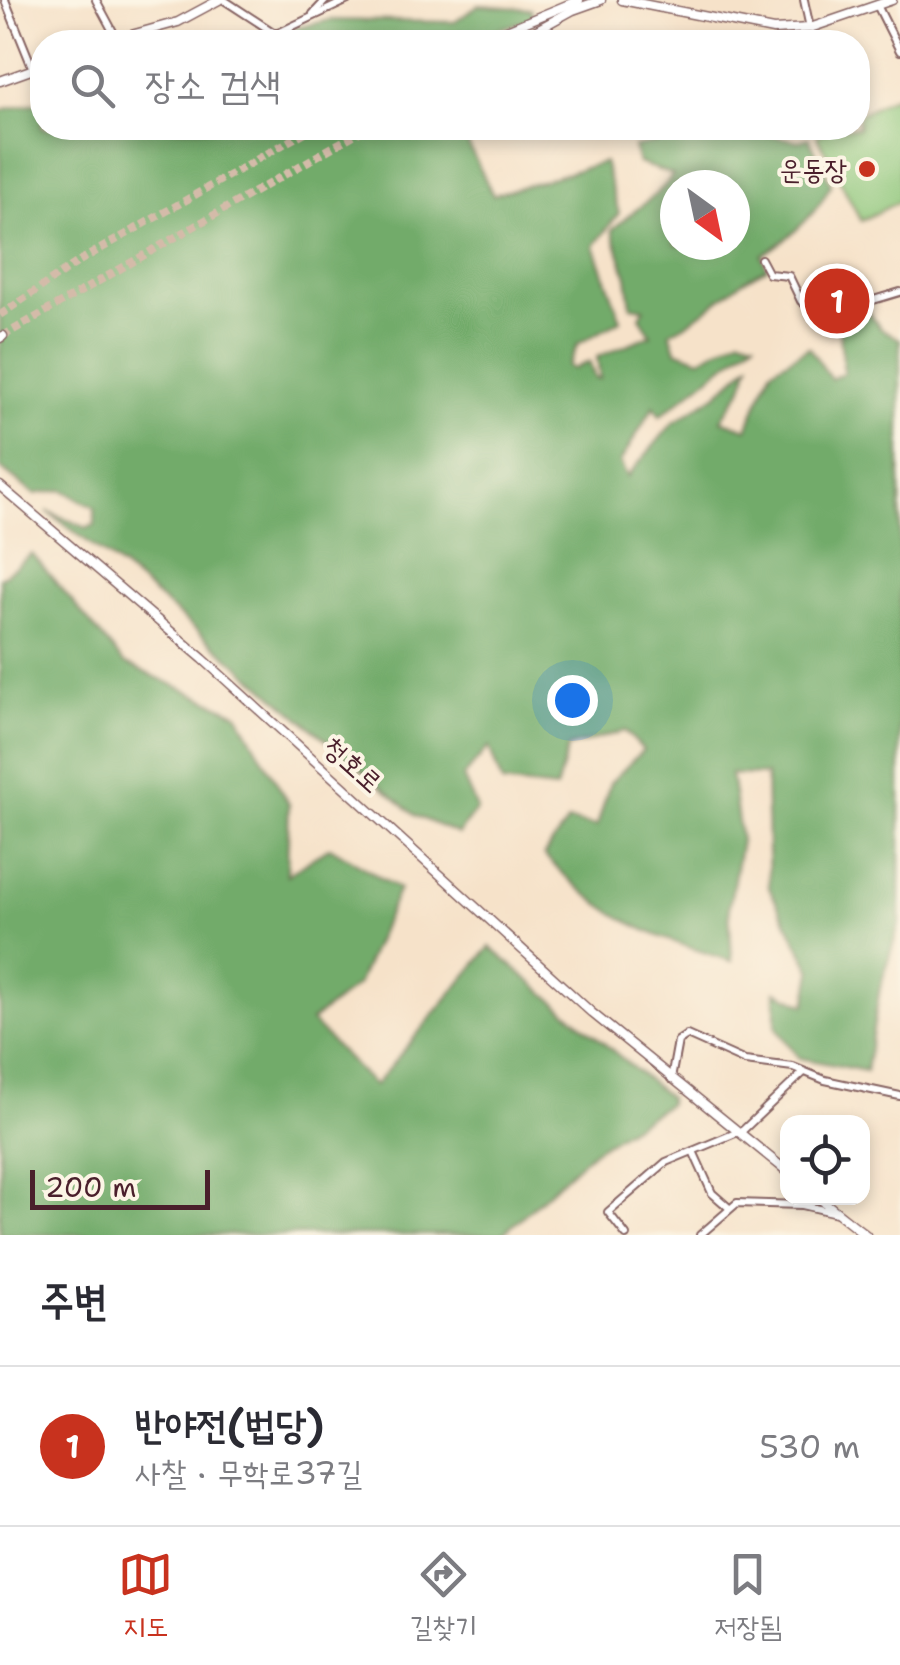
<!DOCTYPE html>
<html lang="ko">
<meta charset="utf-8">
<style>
body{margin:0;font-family:"Shantell Sans","Poor Story",sans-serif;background:#f2f2f3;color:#2b2b33}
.controls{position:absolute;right:30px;bottom:30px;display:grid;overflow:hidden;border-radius:20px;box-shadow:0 5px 15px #0003}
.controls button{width:90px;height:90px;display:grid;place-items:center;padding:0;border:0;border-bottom:2px solid #e1e1e2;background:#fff;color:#2b2b33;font:50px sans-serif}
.compass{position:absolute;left:660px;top:170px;width:90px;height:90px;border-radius:50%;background:#fff;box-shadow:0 5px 15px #0003;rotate:147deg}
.scale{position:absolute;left:30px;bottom:25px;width:180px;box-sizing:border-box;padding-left:10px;border:5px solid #4a1f2b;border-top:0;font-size:28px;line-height:35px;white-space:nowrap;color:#4a1f2b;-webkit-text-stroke:8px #fcf5e5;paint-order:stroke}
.you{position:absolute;left:572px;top:700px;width:35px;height:35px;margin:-25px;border:8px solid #fff;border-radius:50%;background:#1a73e8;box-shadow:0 0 0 15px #1a73e833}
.badge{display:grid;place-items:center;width:65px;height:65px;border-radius:50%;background:#c8321e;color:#fff;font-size:32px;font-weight:700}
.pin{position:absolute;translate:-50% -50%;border:5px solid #fff;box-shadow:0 2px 10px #0006}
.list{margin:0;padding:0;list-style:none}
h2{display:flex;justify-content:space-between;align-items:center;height:130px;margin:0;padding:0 40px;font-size:42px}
h2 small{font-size:32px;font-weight:400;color:#7c7c81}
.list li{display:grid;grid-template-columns:65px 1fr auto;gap:30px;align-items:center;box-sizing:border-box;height:160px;padding:0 40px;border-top:2px solid #e1e1e2}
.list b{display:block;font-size:38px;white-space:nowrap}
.list p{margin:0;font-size:32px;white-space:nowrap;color:#7c7c81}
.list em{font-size:32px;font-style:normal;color:#7c7c81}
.icon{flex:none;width:55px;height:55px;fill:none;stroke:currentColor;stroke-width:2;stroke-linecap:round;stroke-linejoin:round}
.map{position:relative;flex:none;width:900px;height:1235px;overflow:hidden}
.search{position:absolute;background:#fff;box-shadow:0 5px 15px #0003;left:30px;right:30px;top:30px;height:110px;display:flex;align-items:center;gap:25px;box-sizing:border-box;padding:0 35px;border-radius:40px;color:#7c7c81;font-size:38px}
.sheet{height:290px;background:#fff}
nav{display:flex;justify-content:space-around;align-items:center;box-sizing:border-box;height:140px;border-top:2px solid #e1e1e2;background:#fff;font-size:28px;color:#7c7c81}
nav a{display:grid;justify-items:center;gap:5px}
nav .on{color:#c8321e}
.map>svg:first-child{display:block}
</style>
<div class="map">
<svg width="900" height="1235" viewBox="0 0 900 1235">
<rect width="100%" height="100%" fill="#fcf5e5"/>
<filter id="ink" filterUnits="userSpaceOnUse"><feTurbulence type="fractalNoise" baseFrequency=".01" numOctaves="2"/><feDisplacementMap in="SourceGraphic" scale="20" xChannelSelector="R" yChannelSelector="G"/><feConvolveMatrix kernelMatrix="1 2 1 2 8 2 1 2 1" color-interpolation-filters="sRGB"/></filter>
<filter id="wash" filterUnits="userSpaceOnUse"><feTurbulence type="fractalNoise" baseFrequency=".0048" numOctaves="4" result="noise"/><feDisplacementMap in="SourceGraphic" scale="40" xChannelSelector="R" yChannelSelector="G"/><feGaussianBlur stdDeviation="2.25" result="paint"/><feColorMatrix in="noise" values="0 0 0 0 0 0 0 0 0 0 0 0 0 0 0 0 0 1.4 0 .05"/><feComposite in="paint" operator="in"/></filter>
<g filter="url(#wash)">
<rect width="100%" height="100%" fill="#f6e2c9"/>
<path fill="#8dc67a" stroke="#6c7252" stroke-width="2.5" d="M900,93V128L896,130L900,138V201L861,221L817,136L833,128H858V115Z"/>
<g fill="#72ab6a" stroke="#5e654a" stroke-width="2.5" fill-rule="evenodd">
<path d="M478,5L531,9L533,18L471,39L472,42H269L271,34L330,20L455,22Z"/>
<path d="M42,102V128H460L493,195L604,162L619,213L594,246L621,320L578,344L568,366L573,369L589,362L595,378L600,379L597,357L651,335L640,317L644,308L631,306L627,277L612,230C632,210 658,198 673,175L638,163L634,147L731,128L799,141L809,138L831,184C817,215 790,238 762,255L767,268C730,284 707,316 670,332L676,350L700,359L741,337L755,341L660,416L654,406L620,462L627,477L673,423L717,394L750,364L743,387L721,420L747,429L771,370L809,347L831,379L844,373L838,317L866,308L880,328L900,339V921L880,988L866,1071L799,1058L776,1028V991L806,1005L812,971L769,888L766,775L731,774L741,841L729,907L732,961C649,936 605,919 544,855L568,821L597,826L610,783L643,750L625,731L568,747L556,789L502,783L489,747L463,777L477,809L458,834L416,816L123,568L47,511L87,528L95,525V508L63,490L34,494L0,468V110ZM675,185H735V245H675Z"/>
<path d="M32,554L124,663L237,713L289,804L287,875L330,847L399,889L357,985L311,1021L374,1086L490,947L668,1097V1104L593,1151L502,1235H0V578Z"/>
</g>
</g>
<g filter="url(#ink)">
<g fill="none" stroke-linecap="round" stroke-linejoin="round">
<g stroke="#d4bba9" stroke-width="8" stroke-dasharray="8 4" stroke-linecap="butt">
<path d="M0,315L81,260L312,128"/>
<path d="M3,336L366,128"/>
</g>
<g stroke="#866362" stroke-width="10">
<g id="street">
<path d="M5,0L33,69"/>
<path d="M96,0L117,39"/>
<path d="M224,0L276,34L348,0"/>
<path d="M804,0L810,28"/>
<path d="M877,5L900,51"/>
<path d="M313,14L326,0"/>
<path d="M761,259L769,274L789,276L801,301L820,316L900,292"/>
<path d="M671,1079L678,1041L687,1035L745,1061L793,1067L825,1080L900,1096"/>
<path d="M740,1133L804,1072"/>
<path d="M693,1151L712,1193L728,1207"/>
<path d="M626,1235L608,1212L666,1162L738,1132"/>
<path d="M700,1235L737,1203L802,1205L837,1213"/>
</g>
</g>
<g stroke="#866362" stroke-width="11">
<g id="secondary">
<path d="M622,0L773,30L810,28L892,0"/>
<path d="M106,42L178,22L219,0"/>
<path d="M478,42L579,0"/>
<path d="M515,42L573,10L601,0"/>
<path d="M0,81L42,66"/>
<path d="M0,338L3,336"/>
<path d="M0,486L203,659L592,1013L788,1172"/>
<path d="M819,1198L866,1235"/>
</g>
</g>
<use href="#street" stroke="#fff" stroke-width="6"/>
<use href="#secondary" stroke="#fff" stroke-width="8"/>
</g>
</g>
<circle fill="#c8321e" stroke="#fcf5e5" stroke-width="4" cx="867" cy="169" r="10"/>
<g text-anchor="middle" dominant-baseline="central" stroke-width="8" stroke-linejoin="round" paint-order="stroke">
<g font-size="28" fill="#4a1f2b" stroke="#fcf5e5" text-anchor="end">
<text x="847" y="169">운동장</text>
</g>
<g font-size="28" fill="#4a1f2b" stroke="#fcf5e5">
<text transform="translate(353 764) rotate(42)">청호로</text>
</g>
</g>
</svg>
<div class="controls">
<button><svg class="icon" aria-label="locate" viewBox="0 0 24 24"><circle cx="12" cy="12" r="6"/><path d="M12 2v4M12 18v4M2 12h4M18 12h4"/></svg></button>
</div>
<svg class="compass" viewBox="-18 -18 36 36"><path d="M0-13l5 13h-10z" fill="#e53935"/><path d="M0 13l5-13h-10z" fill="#7c7c81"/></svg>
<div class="scale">200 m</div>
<div class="you"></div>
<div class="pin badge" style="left:837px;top:301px">1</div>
<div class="search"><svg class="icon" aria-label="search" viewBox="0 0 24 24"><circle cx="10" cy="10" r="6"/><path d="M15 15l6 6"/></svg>장소 검색</div>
</div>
<section class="sheet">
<h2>주변<small></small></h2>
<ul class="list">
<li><span class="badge">1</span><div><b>반야전(법당)</b><p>사찰 · 무학로37길</p></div><em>530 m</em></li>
</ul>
</section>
<nav>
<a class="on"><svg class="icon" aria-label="map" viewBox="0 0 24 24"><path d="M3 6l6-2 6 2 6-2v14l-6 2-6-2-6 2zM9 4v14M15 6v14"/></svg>지도</a>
<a><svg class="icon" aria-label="directions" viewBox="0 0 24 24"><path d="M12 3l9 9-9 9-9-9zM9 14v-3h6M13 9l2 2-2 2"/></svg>길찾기</a>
<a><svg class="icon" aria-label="saved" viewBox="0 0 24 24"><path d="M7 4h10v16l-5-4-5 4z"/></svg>저장됨</a>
</nav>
